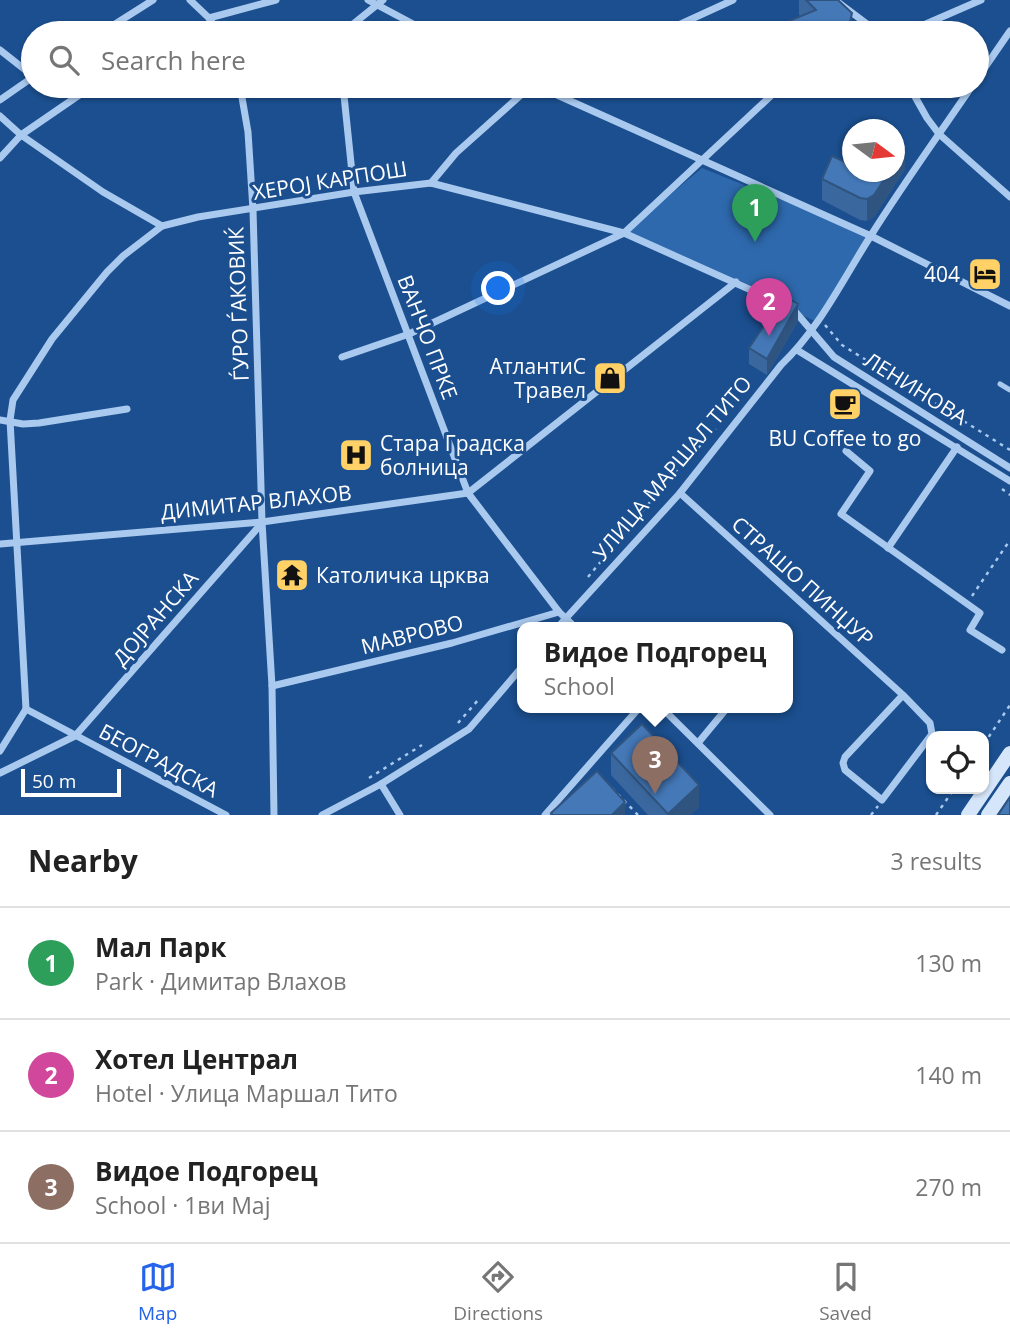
<!DOCTYPE html>
<meta charset="utf-8">
<style>
body{margin:0;font-family:"Open Sans",sans-serif;background:#f2f2f2;color:#222}
.controls{position:absolute;right:21px;bottom:21px;display:grid;overflow:hidden;border-radius:14px;box-shadow:0 2px 5px #0004}
.controls button{width:63px;height:63px;display:grid;place-items:center;padding:0;border:0;border-bottom:2px solid #e0e0e0;background:#fff;color:#222;font:35px sans-serif}
.compass{position:absolute;left:842px;top:119px;width:63px;height:63px;border-radius:50%;background:#fff;box-shadow:0 2px 5px #0004;rotate:105deg}
.scale{position:absolute;left:21px;bottom:18px;width:100px;box-sizing:border-box;padding-left:7px;border:4px solid #fff;border-top:0;font-size:19px;line-height:24px;white-space:nowrap;color:#fff;-webkit-text-stroke:5px #1b4f8f;paint-order:stroke}
.you{position:absolute;left:499px;top:289px;width:24px;height:24px;margin:-18px;border:5px solid #fff;border-radius:50%;background:#1a73e8;box-shadow:0 0 0 10px #1a73e833}
.badge{display:grid;place-items:center;width:46px;height:46px;border-radius:50%;background:#2563eb;color:#fff;font-size:23px;font-weight:700}
.pin{position:absolute;translate:-50% -58px;filter:drop-shadow(0 2px 4px #0008)}
.pin::after{content:'';position:absolute;top:37px;width:24px;height:21px;background:inherit;clip-path:polygon(0 0,100% 0,50% 100%)}
.popup{position:absolute;left:517px;top:622px;width:276px;height:91px;box-sizing:border-box;display:grid;place-content:center;border-radius:14px;background:#fff;filter:drop-shadow(0 2px 5px #0005);font-size:23px;white-space:nowrap;color:#767676}
.popup b{font-size:26px;color:#222}
.popup::after{content:'';position:absolute;left:50%;top:100%;margin-left:-14px;border:14px solid transparent;border-top-color:#fff}
.list{margin:0;padding:0;list-style:none}
h2{display:flex;justify-content:space-between;align-items:center;height:91px;margin:0;padding:0 28px;font-size:30px}
h2 small{font-size:23px;font-weight:400;color:#767676}
.list li{display:grid;grid-template-columns:46px 1fr auto;gap:21px;align-items:center;box-sizing:border-box;height:112px;padding:0 28px;border-top:2px solid #e0e0e0}
.list b{display:block;font-size:26px;white-space:nowrap}
.list p{margin:0;font-size:23px;white-space:nowrap;color:#767676}
.list em{font-size:23px;font-style:normal;color:#767676}
.icon{flex:none;width:38px;height:38px;fill:none;stroke:currentColor;stroke-width:2;stroke-linecap:round;stroke-linejoin:round}
.map{position:relative;flex:none;width:1010px;height:815px;overflow:hidden}
.search{position:absolute;background:#fff;box-shadow:0 2px 5px #0004;left:21px;right:21px;top:21px;height:77px;display:flex;align-items:center;gap:18px;box-sizing:border-box;padding:0 24px;border-radius:38px;color:#767676;font-size:26px}
.sheet{height:427px;background:#fff}
nav{display:flex;justify-content:space-around;align-items:center;box-sizing:border-box;height:98px;border-top:2px solid #e0e0e0;background:#fff;font-size:19px;color:#767676}
nav a{display:grid;justify-items:center;gap:4px}
nav .on{color:#2563eb}
.map>svg:first-child{display:block}
</style>
<div class="map">
<svg width="1010" height="815" viewBox="0 0 1010 815">
<rect width="100%" height="100%" fill="#1b4f8f"/>
<path fill="#2e69ad" d="M702,168L871,236L817,322L624,233Z"/>
<g fill="none" stroke-linecap="round" stroke-linejoin="round">
<g stroke="#a9c9ee" stroke-width="2.5" stroke-dasharray="3.5 5" stroke-linecap="butt">
<path d="M825,325L842,345L1010,450"/>
<path d="M1002,489L1010,495"/>
<path d="M588,577L674,473L716,429"/>
<path d="M972,596L1010,540"/>
<path d="M458,723L479,699"/>
<path d="M984,744L1010,705"/>
<path d="M369,778L422,745"/>
<path d="M606,782L638,815"/>
<path d="M871,815L878,806"/>
<path d="M936,815L954,789"/>
</g>
<path stroke="#a9c9ee" stroke-width="5" d="M1000,384L1010,390"/>
<g stroke="#a9c9ee" stroke-width="7">
<path d="M190,0L209,18L219,33"/>
<path d="M368,0L430,33"/>
<path d="M835,0L879,33"/>
<path d="M209,18L276,0"/>
<path d="M101,33L153,0"/>
<path d="M342,33L383,0"/>
<path d="M661,33L733,0"/>
<path d="M905,33L981,0"/>
<path d="M0,50L33,76"/>
<path d="M977,79L1010,31"/>
<path d="M58,86L88,89"/>
<path d="M240,86L248,132L253,210L262,522L272,686L274,815"/>
<path d="M343,86L354,192L468,493L559,612L576,628"/>
<path d="M537,86L871,236L1010,306"/>
<path d="M909,86L927,118L939,134L1010,197"/>
<path d="M0,100L33,77"/>
<path d="M0,116L21,135L88,89L103,86"/>
<path d="M0,158L21,135L103,192L162,226"/>
<path d="M431,183L456,153L531,86"/>
<path d="M797,350L1010,481"/>
<path d="M342,357L409,334L624,233L775,92L789,86"/>
<path d="M0,420L23,424L39,423L127,409"/>
<path d="M846,451L870,471L841,514L980,613L970,630L1002,650"/>
<path d="M680,493L903,695L930,723L932,734L882,800L845,770L843,763L845,757L903,695"/>
<path d="M0,544L262,522L468,493L736,282"/>
<path d="M888,548L957,447"/>
<path d="M557,628L680,493L781,365C819,329 842,281 870,237C902,186 938,136 972,86"/>
<path d="M272,686L452,643L559,612"/>
<path d="M662,708L770,815"/>
<path d="M26,709L10,420L13,400L52,339L107,272L123,256L162,226L198,217L354,192L431,183L624,233L793,309L834,357L1010,468"/>
<path d="M698,743L727,708"/>
<path d="M0,751L26,709L226,815"/>
<path d="M0,773L75,736L262,523"/>
<path d="M381,784L400,815"/>
<path d="M322,815L381,784L469,729L522,667"/>
<path d="M545,815L639,708"/>
</g>
<g stroke="#d6e6fa" stroke-width="14">
<path d="M968,815L1010,753"/>
<path d="M988,815L1010,783"/>
</g>
</g>
<g fill="#3a679d">
<path d="M799,0H838L852,33H777V26L800,16L799,15Z"/>
<path d="M852,165L905,169L874,217L867,221L860,220L822,200V179Z"/>
<path d="M798,321L767,375L749,364V348Z"/>
<path d="M611,753L699,807L690,815H648L611,775Z"/>
</g>
<g fill="#305480">
<path d="M852,13V33H829Z"/>
<path d="M905,147V169L874,217L867,221V199L889,172H894V163Z"/>
<path d="M798,304V321L767,375V359Z"/>
<path d="M699,785V807L690,815H668Z"/>
<path d="M625,802V815H612Z"/>
</g>
<g fill="#4478b7" stroke="#305480" stroke-width="2">
<path d="M806,0H838L852,13L850,22L839,29L829,33H780L777,26L816,10Z"/>
<path d="M894,139L905,147L894,163Z"/>
<path d="M832,156L852,165V164V172H889L874,195L867,199L860,198L822,179Z"/>
<path d="M784,296L798,304L767,359L749,348Z"/>
<path d="M642,724L699,785L668,814L611,753Z"/>
<path d="M597,771L625,802L612,815H553L551,813Z"/>
<path d="M1010,797V815H998Z"/>
</g>
<defs>
<g id="hotel-square" transform="scale(1.75)"><rect x="-9" y="-9" width="18" height="18" rx="4" fill="#ffd166" stroke="#1b4f8f"/><path d="M-6-4.5h1.5V1H6V5H4.5V3h-9V5H-6ZM-4 0a1.8 1.8 0 1 1 3.6 0ZM.5 0V-2.5h3Q6-2.5 6 0Z" fill="#111"/></g>
<g id="shop-square" transform="scale(1.75)"><rect x="-9" y="-9" width="18" height="18" rx="4" fill="#ffd166" stroke="#1b4f8f"/><path d="M-5-2.5h2.3a2.7 3.5 0 0 1 5.4 0H5L5.5 6h-11ZM-1.5-2.5h3a1.5 2.3 0 0 0-3 0Z" fill="#111"/></g>
<g id="cafe-square" transform="scale(1.75)"><rect x="-9" y="-9" width="18" height="18" rx="4" fill="#ffd166" stroke="#1b4f8f"/><path d="M-5.5-4.5H6V0H3Q3 3.5 0 3.5H-2.5Q-5.5 3.5-5.5 0ZM3-3.2v2h1.7v-2ZM-6 4.5H4V6H-6Z" fill="#111"/></g>
<g id="hospital-square" transform="scale(1.75)"><rect x="-9" y="-9" width="18" height="18" rx="4" fill="#ffd166" stroke="#1b4f8f"/><path d="M-5-5h3v3.5h4V-5h3V5h-3V1.5h-4V5h-3Z" fill="#111"/></g>
<g id="temple-square" transform="scale(1.75)"><rect x="-9" y="-9" width="18" height="18" rx="4" fill="#ffd166" stroke="#1b4f8f"/><path d="M0-6L5-2H3V0L6.5 2.5H4V6H1.5V3h-3V6H-4V2.5H-6.5L-3 0V-2H-5Z" fill="#111"/></g>
</defs>
<g fill-rule="evenodd">
<use href="#hotel-square" x="985" y="274"/>
<use href="#shop-square" x="610" y="378"/>
<use href="#cafe-square" x="845" y="404"/>
<use href="#hospital-square" x="356" y="455"/>
<use href="#temple-square" x="292" y="575"/>
</g>
<g text-anchor="middle" dominant-baseline="central" stroke-width="6" stroke-linejoin="round" paint-order="stroke">
<g font-size="21" fill="#fff" stroke="#1b4f8f">
<text transform="translate(330 180) rotate(-9)">ХЕРОЈ КАРПОШ</text>
<text transform="translate(238 304) rotate(-92)">ЃУРО ЃАКОВИЌ</text>
<text transform="translate(428 337) rotate(69)">ВАНЧО ПРКЕ</text>
<text transform="translate(916 388) rotate(32)">ЛЕНИНОВА</text>
<text transform="translate(672 468) rotate(-50)">УЛИЦА МАРШАЛ ТИТО</text>
<text transform="translate(256 502) rotate(-6)">ДИМИТАР ВЛАХОВ</text>
<text transform="translate(803 581) rotate(42)">СТРАШО ПИНЏУР</text>
<text transform="translate(155 618) rotate(-49)">ДОЈРАНСКА</text>
<text transform="translate(412 634) rotate(-14)">МАВРОВО</text>
<text transform="translate(159 760) rotate(28)">БЕОГРАДСКА</text>
</g>
<g font-size="21" fill="#fff" stroke="#1b4f8f" text-anchor="end">
<text x="960" y="274">404</text>
<text x="586" y="366">АтлантиС<tspan x="586" dy="24">Травел</tspan></text>
<text x="845" y="438" text-anchor="middle">BU Coffee to go</text>
<text x="380" y="443" text-anchor="start">Стара Градска<tspan x="380" dy="24">болница</tspan></text>
<text x="316" y="575" text-anchor="start">Католичка црква</text>
</g>
</g>
</svg>
<div class="controls">
<button><svg class="icon" aria-label="locate" viewBox="0 0 24 24"><circle cx="12" cy="12" r="6"/><path d="M12 2v4M12 18v4M2 12h4M18 12h4"/></svg></button>
</div>
<svg class="compass" viewBox="-18 -18 36 36"><path d="M0-13l5 13h-10z" fill="#e53935"/><path d="M0 13l5-13h-10z" fill="#767676"/></svg>
<div class="scale">50 m</div>
<div class="you"></div>
<div class="pin badge" style="left:755px;top:242px;background:#2e9e5b">1</div>
<div class="pin badge" style="left:769px;top:336px;background:#d1479c">2</div>
<div class="pin badge" style="left:655px;top:794px;background:#8d6e63">3</div>
<div class="popup"><b>Видое Подгорец</b>School</div>
<div class="search"><svg class="icon" aria-label="search" viewBox="0 0 24 24"><circle cx="10" cy="10" r="6"/><path d="M15 15l6 6"/></svg>Search here</div>
</div>
<section class="sheet">
<h2>Nearby<small>3 results</small></h2>
<ul class="list">
<li><span class="badge" style="background:#2e9e5b">1</span><div><b>Мал Парк</b><p>Park · Димитар Влахов</p></div><em>130 m</em></li>
<li><span class="badge" style="background:#d1479c">2</span><div><b>Хотел Централ</b><p>Hotel · Улица Маршал Тито</p></div><em>140 m</em></li>
<li><span class="badge" style="background:#8d6e63">3</span><div><b>Видое Подгорец</b><p>School · 1ви Мај</p></div><em>270 m</em></li>
</ul>
</section>
<nav>
<a class="on"><svg class="icon" aria-label="map" viewBox="0 0 24 24"><path d="M3 6l6-2 6 2 6-2v14l-6 2-6-2-6 2zM9 4v14M15 6v14"/></svg>Map</a>
<a><svg class="icon" aria-label="directions" viewBox="0 0 24 24"><path d="M12 3l9 9-9 9-9-9zM9 14v-3h6M13 9l2 2-2 2"/></svg>Directions</a>
<a><svg class="icon" aria-label="saved" viewBox="0 0 24 24"><path d="M7 4h10v16l-5-4-5 4z"/></svg>Saved</a>
</nav>
